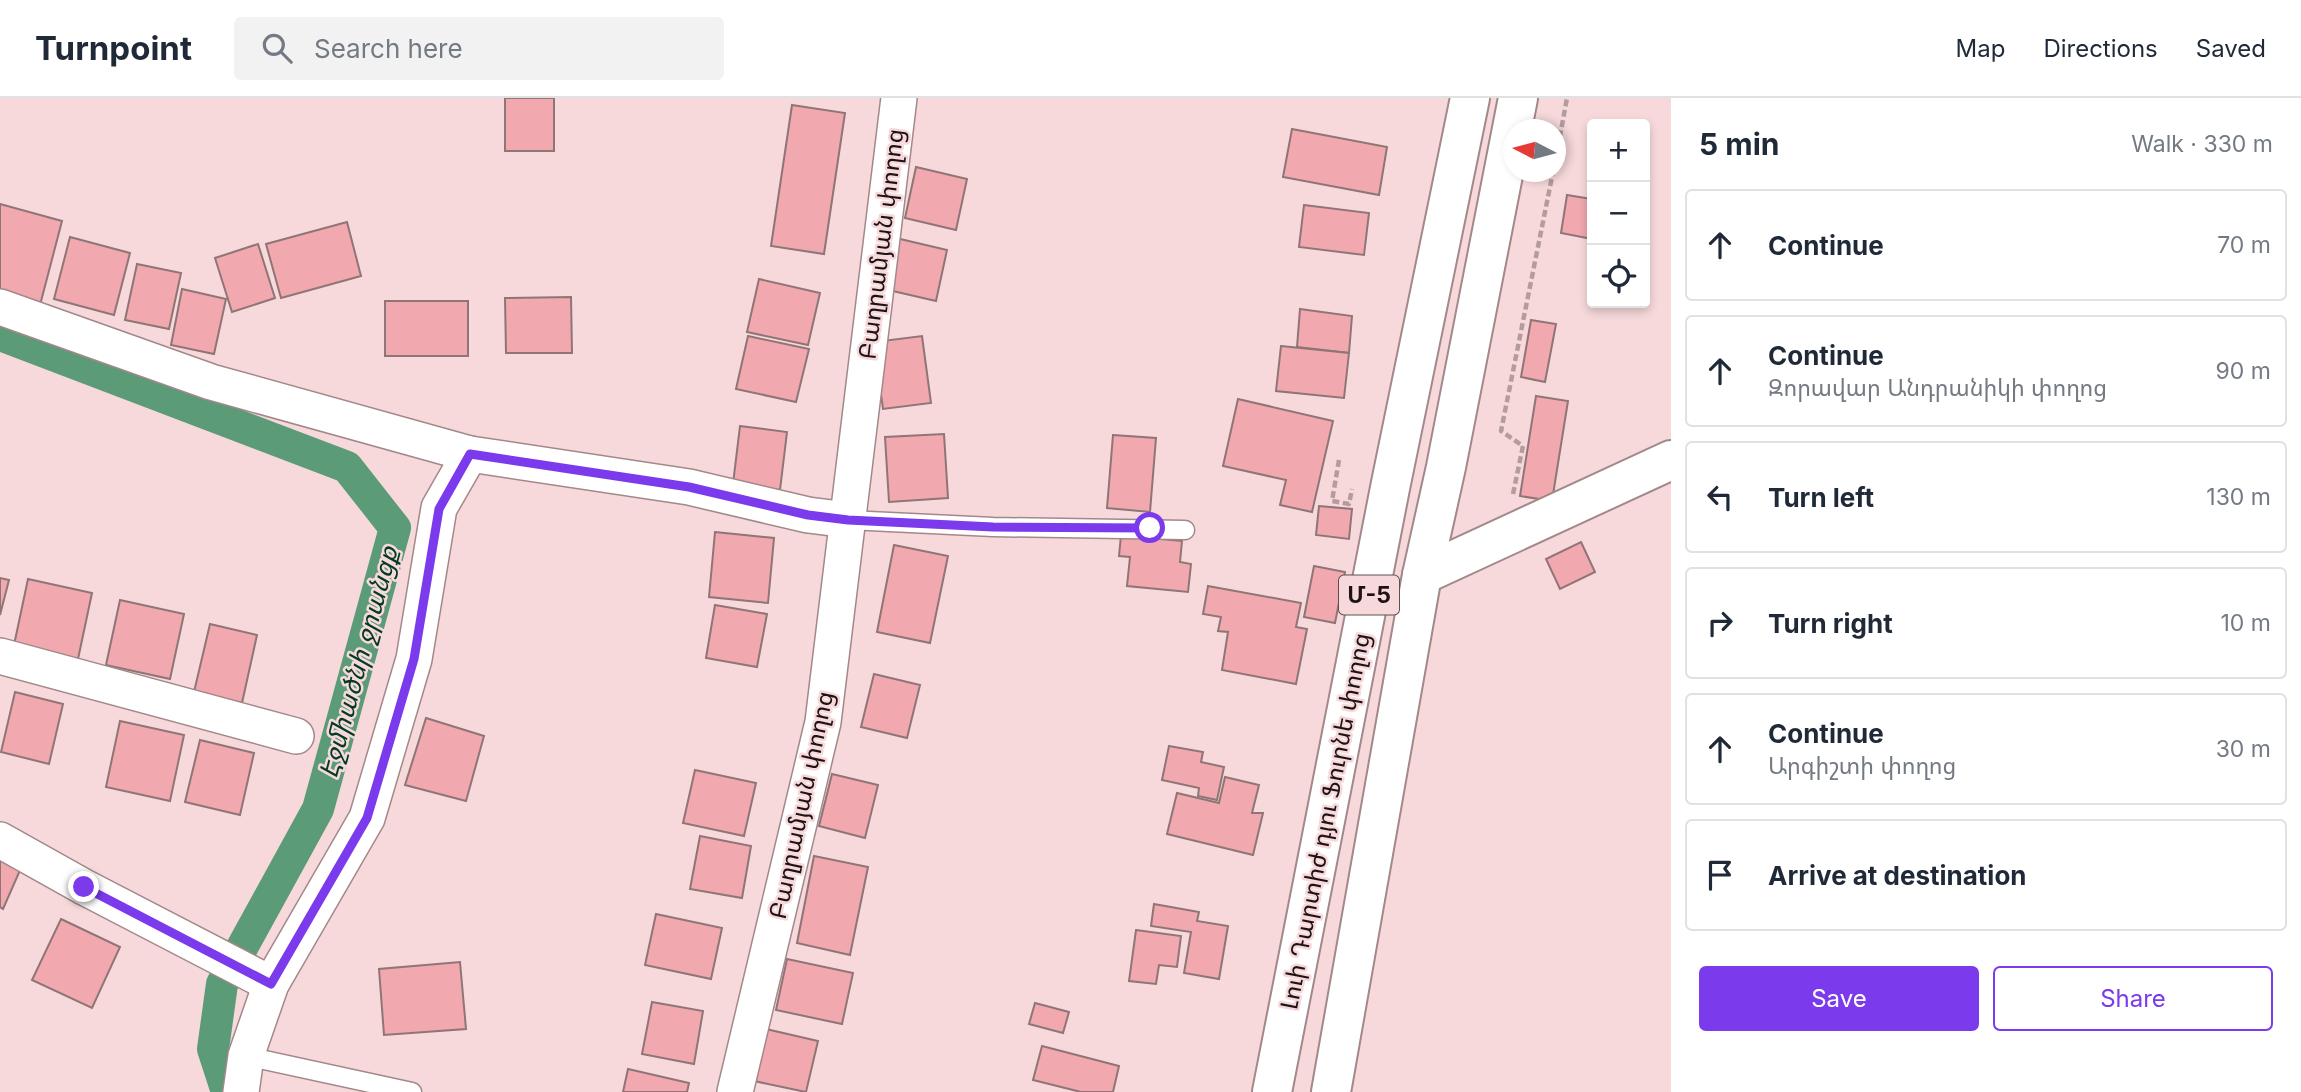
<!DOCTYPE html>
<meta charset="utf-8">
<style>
body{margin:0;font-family:Inter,"Noto Sans Armenian",sans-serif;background:#f2f2f3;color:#1f2937}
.controls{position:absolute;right:21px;top:21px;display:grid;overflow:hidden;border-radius:7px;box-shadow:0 4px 10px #0003}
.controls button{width:63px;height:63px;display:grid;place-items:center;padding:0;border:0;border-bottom:2px solid #e0e1e3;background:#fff;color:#1f2937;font:35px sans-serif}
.compass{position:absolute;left:1503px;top:21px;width:63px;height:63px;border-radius:50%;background:#fff;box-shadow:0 4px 10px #0003;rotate:276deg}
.stop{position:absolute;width:21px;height:21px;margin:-16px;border:5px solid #7c3aed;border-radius:50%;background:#fff}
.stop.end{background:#7c3aed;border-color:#fff;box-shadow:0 2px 7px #0008}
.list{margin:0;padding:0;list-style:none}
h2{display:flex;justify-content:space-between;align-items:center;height:91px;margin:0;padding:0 28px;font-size:30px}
h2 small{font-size:23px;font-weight:400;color:#747a83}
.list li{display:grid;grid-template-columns:46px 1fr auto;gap:21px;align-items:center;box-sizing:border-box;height:112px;margin:0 14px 14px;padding:0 14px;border:2px solid #e0e1e3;border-radius:7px}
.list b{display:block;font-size:26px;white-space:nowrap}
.list p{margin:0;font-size:23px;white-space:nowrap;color:#747a83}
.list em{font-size:23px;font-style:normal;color:#747a83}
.actions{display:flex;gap:14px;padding:21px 28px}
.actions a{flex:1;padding:16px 0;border:2px solid #7c3aed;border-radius:7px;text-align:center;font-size:24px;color:#7c3aed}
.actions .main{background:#7c3aed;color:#fff}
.icon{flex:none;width:38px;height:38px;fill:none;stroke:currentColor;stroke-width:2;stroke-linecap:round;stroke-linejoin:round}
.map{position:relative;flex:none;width:1671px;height:994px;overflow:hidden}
header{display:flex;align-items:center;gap:42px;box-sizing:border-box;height:98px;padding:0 35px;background:#fff;border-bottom:2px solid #e0e1e3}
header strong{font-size:33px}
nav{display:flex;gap:38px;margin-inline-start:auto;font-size:24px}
.search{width:490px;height:63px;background:#f2f2f3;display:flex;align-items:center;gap:18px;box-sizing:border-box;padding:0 24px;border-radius:7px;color:#747a83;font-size:26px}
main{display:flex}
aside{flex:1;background:#fff}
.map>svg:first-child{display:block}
</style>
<header>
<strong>Turnpoint</strong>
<div class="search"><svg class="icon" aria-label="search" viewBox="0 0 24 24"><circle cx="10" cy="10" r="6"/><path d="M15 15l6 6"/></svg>Search here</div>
<nav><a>Map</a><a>Directions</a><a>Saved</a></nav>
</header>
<main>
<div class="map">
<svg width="1671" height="994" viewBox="0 0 1671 994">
<rect width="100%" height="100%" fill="#f7d9db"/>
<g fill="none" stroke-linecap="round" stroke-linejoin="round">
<path stroke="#5b9b78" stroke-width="32" d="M0,237L347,369L395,430L318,711L222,886L213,951L227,994"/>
</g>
<g fill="#f1a8af" stroke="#8f7576" stroke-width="2">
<rect x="505" y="0" width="49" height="53"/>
<path d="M792,7L845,15L824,156L771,148Z"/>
<path d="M1292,31L1387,49L1379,97L1283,79Z"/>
<path d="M916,69L967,81L956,132L905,120Z"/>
<path d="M1567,97L1592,101V141L1561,135Z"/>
<path d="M0,106L62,123L39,211L0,200Z"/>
<path d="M1304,107L1369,115L1364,157L1299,149Z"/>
<path d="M347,124L361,178L281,200L266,146Z"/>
<path d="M70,139L130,155L114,217L54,201Z"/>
<path d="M896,140L947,152L936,203L884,191Z"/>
<path d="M258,146L275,200L232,214L215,160Z"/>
<path d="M137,166L181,175L169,231L125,222Z"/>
<path d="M759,181L820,195L808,247L747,234Z"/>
<path d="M182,191L226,201L214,256L171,247Z"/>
<path d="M571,199L572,255H506L505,200Z"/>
<rect x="385" y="203" width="83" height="55"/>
<path d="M1300,211L1352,218L1349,255L1297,249Z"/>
<path d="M1531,222L1556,226L1545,284L1521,279Z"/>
<path d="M748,238L809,251L796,304L736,291Z"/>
<path d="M922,238L931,305L883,311L874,244Z"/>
<path d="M1281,248L1349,255L1344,300L1276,293Z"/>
<path d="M1536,298L1568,303L1552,403L1520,398Z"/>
<path d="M1238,301L1333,323L1312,414L1280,407L1286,382L1223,368Z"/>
<path d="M740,328L787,334L780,392L733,386Z"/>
<path d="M944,336L948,400L889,404L885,339Z"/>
<path d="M1113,337L1156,340L1150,414L1107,410Z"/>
<path d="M1319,408L1352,411L1349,441L1316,437Z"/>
<path d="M715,434L774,440L768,505L709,499Z"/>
<path d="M1121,437L1182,443L1180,464L1191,466L1188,494L1127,488L1130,459L1119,458Z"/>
<path d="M1581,444L1595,474L1560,491L1546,461Z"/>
<path d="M894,447L948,458L930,545L877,534Z"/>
<path d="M1314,468L1345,474L1335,525L1304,519Z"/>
<path d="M0,480L9,482L0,517Z"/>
<path d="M28,481L92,495L78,561L14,547Z"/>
<path d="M1208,488L1301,505L1296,529L1307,531L1296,586L1222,572L1228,534L1218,533L1221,519L1203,516Z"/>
<path d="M120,502L184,516L170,581L106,567Z"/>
<path d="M715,507L767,516L757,569L706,560Z"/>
<path d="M210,526L257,537L242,605L194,594Z"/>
<path d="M874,576L920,587L907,640L861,629Z"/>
<path d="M15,594L63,606L49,666L1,654Z"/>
<path d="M426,620L484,638L466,703L405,687Z"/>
<path d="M120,623L184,637L170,703L106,689Z"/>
<path d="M200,642L254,655L240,717L185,704Z"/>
<path d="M1169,648L1203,654L1201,664L1224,669L1217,702L1198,698L1199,690L1162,682Z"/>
<path d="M695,672L756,685L744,738L683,725Z"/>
<path d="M832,676L878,687L865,740L819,728Z"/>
<path d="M1225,679L1259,687L1252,715H1263L1253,757L1167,736L1177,695L1219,705Z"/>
<path d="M700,738L751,748L742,800L690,791Z"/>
<path d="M814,758L868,769L850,857L797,845Z"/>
<path d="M0,760L21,770L3,811L0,809Z"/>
<path d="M1154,806L1199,814L1197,823L1228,828L1219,881L1184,875L1191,834L1151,828Z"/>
<path d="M656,816L722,830L711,881L645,867Z"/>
<path d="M61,821L120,849L92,910L32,882Z"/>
<path d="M1136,832L1181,838L1177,869L1159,867L1156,886L1129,883Z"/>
<path d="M787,861L853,875L842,926L776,912Z"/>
<path d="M460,864L466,931L384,937L379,871Z"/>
<path d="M652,904L703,913L694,966L642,956Z"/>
<path d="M1035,905L1069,914L1063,935L1029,926Z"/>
<path d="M766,931L818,943L806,994L754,983Z"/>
<path d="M1042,948L1119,968L1113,994H1081L1033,982Z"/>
<path d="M628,971L689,985L687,994H623Z"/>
</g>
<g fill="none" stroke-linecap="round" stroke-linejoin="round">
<g stroke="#a3888a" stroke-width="21">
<g id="lane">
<path d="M848,422L993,429L1185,432"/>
<path d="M246,958L412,994"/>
</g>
</g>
<g stroke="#a3888a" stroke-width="38">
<g id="street">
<path d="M0,209L211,284L470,356L689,389L808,417L848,422"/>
<path d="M0,558L296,638"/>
<path d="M0,742L84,789L271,886"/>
<path d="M241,994L246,958L271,886L367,720L414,561L439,410L470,356"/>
<path d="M735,994L823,624L899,0"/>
</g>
</g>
<g stroke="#a3888a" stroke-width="42">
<path id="secondary" d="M1422,477L1671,362"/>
</g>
<g stroke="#a3888a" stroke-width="42">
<g id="highway">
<path d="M1272,994L1390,390L1470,0"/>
<path d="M1331,994L1422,477L1446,369L1518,0"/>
</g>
</g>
<g stroke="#b49c9d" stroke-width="4.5" stroke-dasharray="7 3.5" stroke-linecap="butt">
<path d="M1556,60L1567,0"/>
<path d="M1339,362L1332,403L1349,406L1352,391"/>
<path d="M1513,396L1523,348L1501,333L1553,74"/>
</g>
<use href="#lane" stroke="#fff" stroke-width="18"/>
<use href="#street" stroke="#fff" stroke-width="35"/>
<use href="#secondary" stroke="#fff" stroke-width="38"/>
<use href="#highway" stroke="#fff" stroke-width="38"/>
</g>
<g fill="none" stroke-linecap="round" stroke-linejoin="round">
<path stroke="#7c3aed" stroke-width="9" d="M84,789L271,886L367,720L414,561L439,411L470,356L689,389L808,417L848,422L993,429L1150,430"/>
</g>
<g text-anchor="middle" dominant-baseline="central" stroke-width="5" stroke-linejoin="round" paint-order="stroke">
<rect fill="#f7d9db" stroke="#5e4e50" stroke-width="2" x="1339" y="477.5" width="60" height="39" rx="5"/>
<g font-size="23" font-weight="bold" fill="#1d1314">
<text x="1369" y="497">Մ-5</text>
</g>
<g font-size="24" fill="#1d1314" stroke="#f7d9db">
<text transform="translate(881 146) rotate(-83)">Բաղրամյան փողոց</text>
<text transform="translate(801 707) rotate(-78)">Բաղրամյան փողոց</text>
<text transform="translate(1325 723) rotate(-79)">Լուի Դարտիժ դյու Ֆուրնե փողոց</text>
</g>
<g font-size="26" font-style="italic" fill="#023a22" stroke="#f7d9db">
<text transform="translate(358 564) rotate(-75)">Էջմիածնի ջրանցք</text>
</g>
</g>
</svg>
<div class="controls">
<button>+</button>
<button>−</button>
<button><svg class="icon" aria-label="locate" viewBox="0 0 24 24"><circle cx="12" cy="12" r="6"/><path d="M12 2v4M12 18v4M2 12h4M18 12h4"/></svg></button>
</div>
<svg class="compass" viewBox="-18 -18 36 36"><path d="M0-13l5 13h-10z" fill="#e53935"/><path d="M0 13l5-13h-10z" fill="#747a83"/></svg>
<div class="stop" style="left:1150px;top:430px"></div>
<div class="stop end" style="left:84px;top:789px"></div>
</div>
<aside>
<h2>5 min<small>Walk · 330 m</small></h2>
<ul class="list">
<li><svg class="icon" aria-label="ahead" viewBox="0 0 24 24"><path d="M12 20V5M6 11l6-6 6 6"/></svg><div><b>Continue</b></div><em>70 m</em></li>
<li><svg class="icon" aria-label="ahead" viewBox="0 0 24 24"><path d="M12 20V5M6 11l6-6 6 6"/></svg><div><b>Continue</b><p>Զորավար Անդրանիկի փողոց</p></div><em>90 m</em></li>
<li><svg class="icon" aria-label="left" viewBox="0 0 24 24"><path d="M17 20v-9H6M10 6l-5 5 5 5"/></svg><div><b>Turn left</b></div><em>130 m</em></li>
<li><svg class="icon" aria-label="right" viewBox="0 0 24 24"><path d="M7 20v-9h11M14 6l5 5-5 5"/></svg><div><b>Turn right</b></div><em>10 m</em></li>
<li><svg class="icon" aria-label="ahead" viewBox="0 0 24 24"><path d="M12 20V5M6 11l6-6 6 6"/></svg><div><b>Continue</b><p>Արգիշտի փողոց</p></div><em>30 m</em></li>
<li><svg class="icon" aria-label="arrive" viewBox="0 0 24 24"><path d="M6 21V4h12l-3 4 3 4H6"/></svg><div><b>Arrive at destination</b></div></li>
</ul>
<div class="actions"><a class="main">Save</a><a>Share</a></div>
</aside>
</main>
